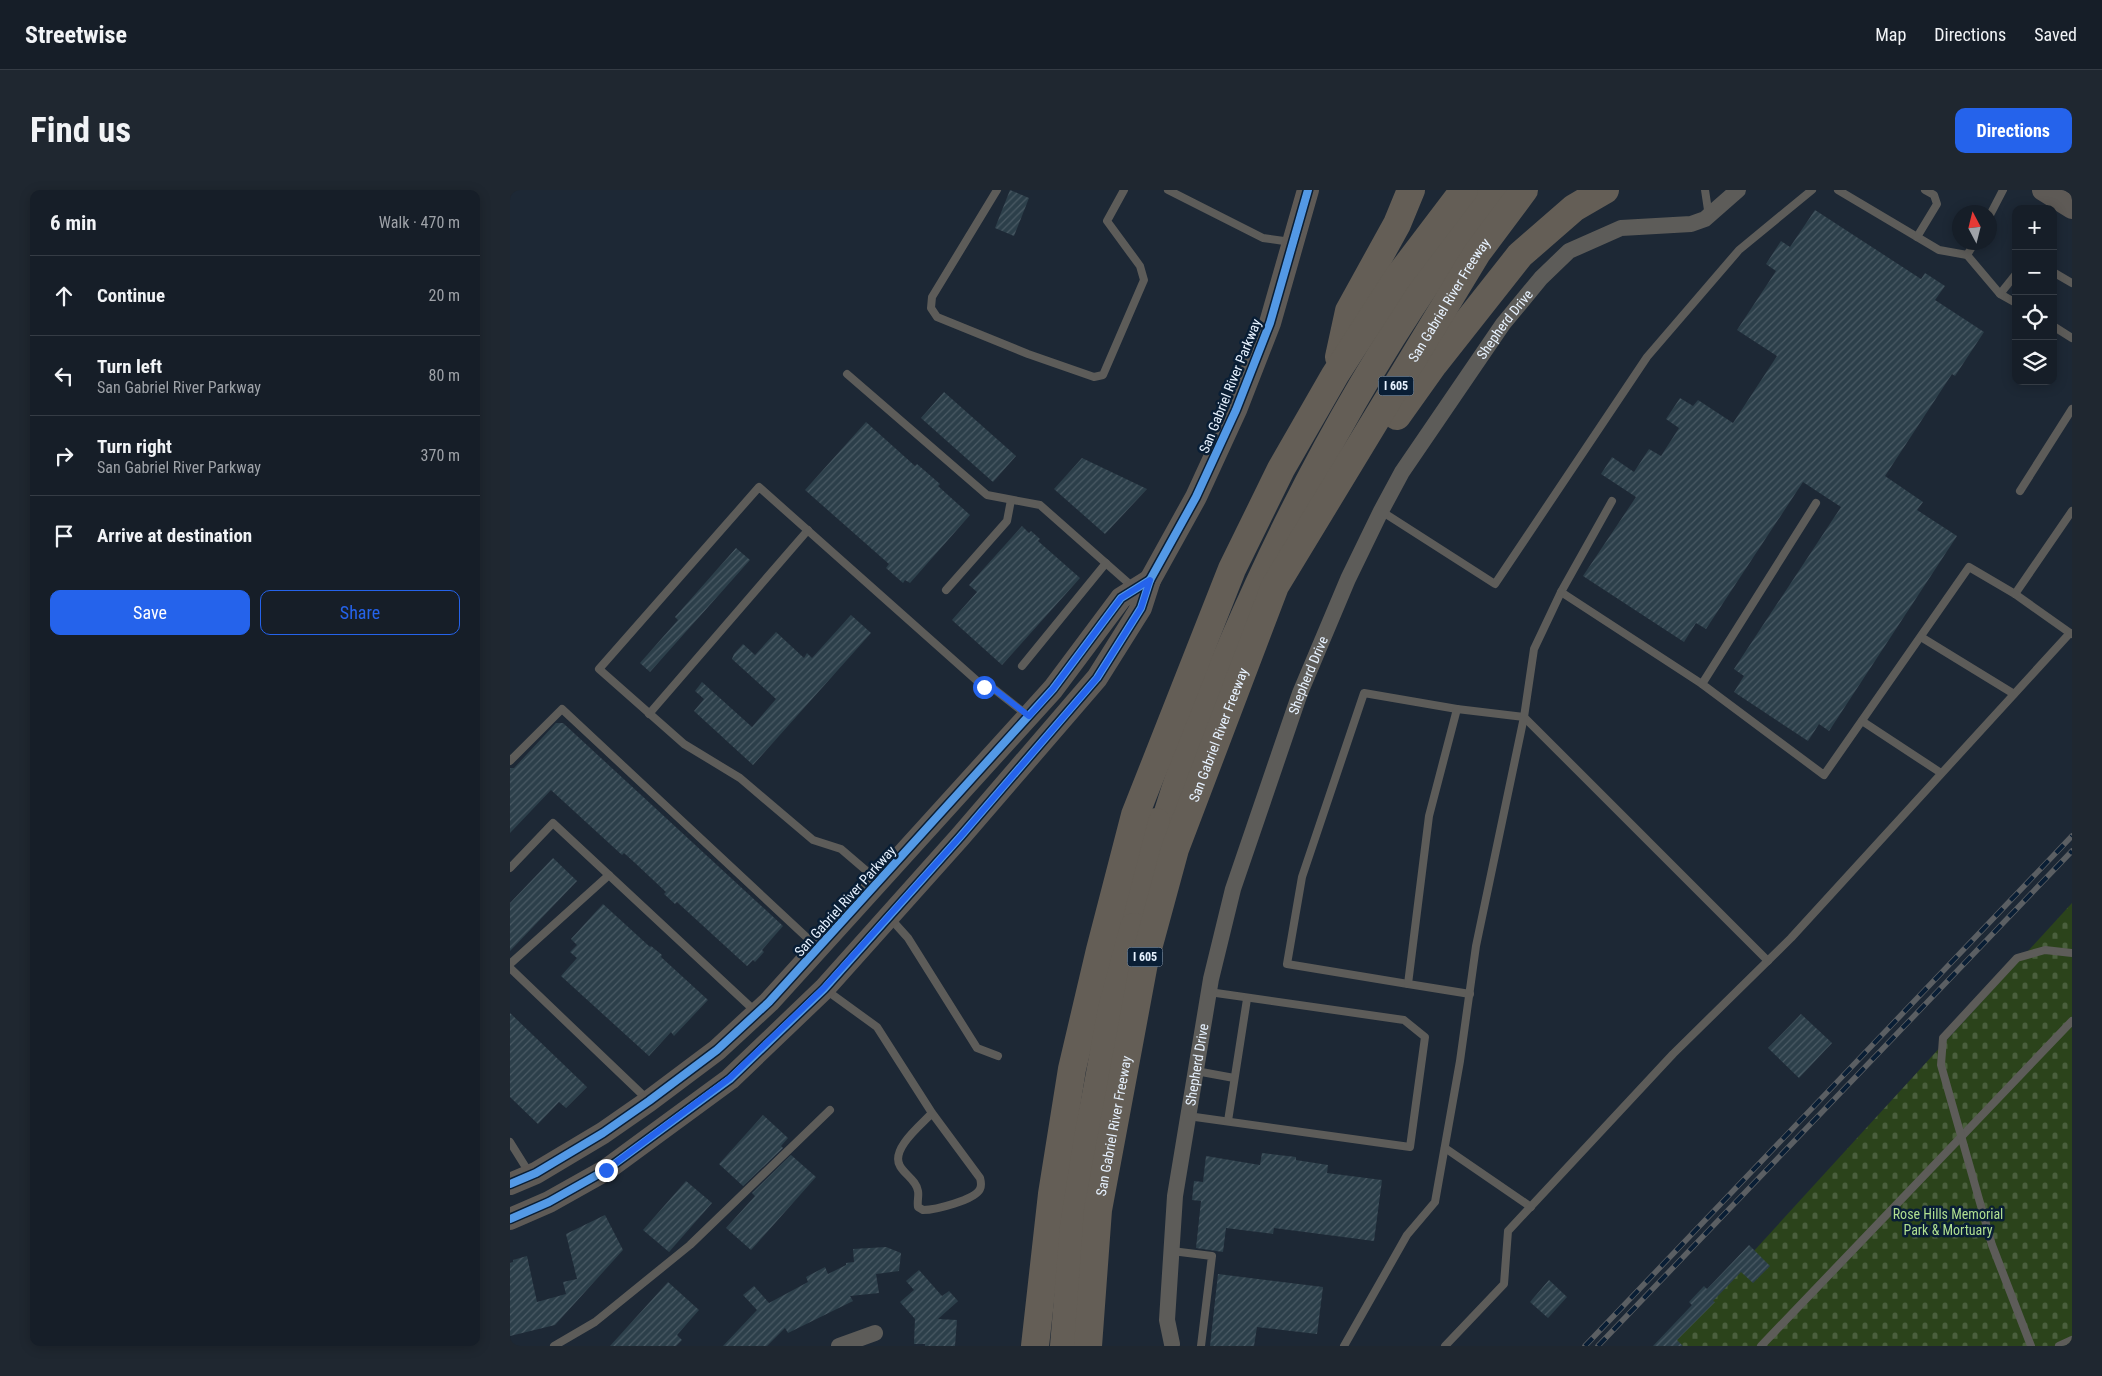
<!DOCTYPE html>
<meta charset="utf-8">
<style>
body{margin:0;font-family:"Roboto Condensed",sans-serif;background:#1f2730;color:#f1f3f6}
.controls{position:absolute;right:15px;top:15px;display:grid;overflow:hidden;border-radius:10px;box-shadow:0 2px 12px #0003}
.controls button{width:45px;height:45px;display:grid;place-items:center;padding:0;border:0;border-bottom:1px solid #353c45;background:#161e28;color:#f1f3f6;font:25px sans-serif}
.compass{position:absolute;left:1442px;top:15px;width:45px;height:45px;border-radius:50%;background:#161e28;box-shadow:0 2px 12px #0003;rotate:353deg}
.stop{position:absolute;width:15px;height:15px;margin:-11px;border:4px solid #2563eb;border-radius:50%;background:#fff}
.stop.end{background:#2563eb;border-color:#fff;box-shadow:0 1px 5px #0008}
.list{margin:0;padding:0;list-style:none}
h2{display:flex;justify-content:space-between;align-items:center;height:65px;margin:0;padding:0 20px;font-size:21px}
h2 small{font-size:16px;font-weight:400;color:#9ea2a8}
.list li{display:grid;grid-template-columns:32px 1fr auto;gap:15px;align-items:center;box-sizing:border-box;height:80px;padding:0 20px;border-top:1px solid #353c45}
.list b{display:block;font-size:19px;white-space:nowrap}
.list p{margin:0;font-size:16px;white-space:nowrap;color:#9ea2a8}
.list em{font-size:16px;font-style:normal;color:#9ea2a8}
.actions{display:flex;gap:10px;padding:15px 20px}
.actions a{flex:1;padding:11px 0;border:1px solid #2563eb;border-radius:10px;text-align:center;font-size:18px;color:#2563eb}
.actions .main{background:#2563eb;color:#fff}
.icon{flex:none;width:28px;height:28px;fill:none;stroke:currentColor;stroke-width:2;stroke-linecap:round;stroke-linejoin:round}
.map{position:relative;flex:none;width:1562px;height:1156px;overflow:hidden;border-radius:10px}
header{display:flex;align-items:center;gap:30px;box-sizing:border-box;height:70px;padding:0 25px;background:#161e28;border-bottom:1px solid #353c45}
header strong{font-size:24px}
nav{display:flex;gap:28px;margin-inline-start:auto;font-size:18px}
.intro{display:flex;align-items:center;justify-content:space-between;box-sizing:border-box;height:120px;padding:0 30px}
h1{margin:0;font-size:35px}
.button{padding:12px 22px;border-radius:10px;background:#2563eb;color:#fff;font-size:18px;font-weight:700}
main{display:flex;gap:30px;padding:0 30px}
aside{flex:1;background:#161e28;border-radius:10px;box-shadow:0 2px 12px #0003}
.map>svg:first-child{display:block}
</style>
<header>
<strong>Streetwise</strong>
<nav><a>Map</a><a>Directions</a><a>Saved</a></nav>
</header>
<div class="intro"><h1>Find us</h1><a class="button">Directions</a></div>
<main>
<aside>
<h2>6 min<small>Walk · 470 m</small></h2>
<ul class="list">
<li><svg class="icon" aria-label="ahead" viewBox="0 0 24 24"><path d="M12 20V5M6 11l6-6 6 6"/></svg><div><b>Continue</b></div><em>20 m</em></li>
<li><svg class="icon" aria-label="left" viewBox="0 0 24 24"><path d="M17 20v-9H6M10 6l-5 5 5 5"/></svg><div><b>Turn left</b><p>San Gabriel River Parkway</p></div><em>80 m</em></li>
<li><svg class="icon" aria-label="right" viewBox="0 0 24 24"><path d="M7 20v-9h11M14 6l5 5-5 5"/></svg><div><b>Turn right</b><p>San Gabriel River Parkway</p></div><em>370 m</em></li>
<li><svg class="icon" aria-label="arrive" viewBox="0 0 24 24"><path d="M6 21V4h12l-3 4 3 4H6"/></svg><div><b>Arrive at destination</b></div></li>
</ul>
<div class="actions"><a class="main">Save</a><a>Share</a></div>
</aside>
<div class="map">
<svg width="1562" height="1156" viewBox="0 0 1562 1156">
<defs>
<pattern id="cemetery-stones" width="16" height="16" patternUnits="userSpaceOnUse" patternTransform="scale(1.25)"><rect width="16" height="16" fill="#2b431b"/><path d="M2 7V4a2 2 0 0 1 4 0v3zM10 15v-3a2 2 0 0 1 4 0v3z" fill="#4a5f3d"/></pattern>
<pattern id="building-hatch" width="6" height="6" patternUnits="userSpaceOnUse" patternTransform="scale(1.25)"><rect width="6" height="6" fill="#2c3f4a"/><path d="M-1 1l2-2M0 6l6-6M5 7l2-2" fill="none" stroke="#4b5b65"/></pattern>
</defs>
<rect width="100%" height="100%" fill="#1d2835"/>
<path fill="url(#cemetery-stones)" d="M1562,713V1156H1157Z"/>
<g fill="url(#building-hatch)">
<path d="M500,0L519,8L504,46L485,38Z"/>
<path d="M1305,20L1411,89L1415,83L1435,96L1425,110L1474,142L1445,186L1442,184L1375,286L1413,312L1407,320L1447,346L1319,541L1309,534L1298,551L1224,502L1234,486L1224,479L1331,317L1293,292L1196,439L1186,433L1174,452L1073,386L1126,307L1091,284L1102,267L1124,282L1139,259L1151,266L1169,238L1156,229L1170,208L1183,216L1188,210L1223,233L1267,166L1227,140L1266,81L1256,74L1271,51L1280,57Z"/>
<path d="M434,202L506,266L483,292L411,228Z"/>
<path d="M356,232L405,276L407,274L430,294L428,296L460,325L400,393L395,390L393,393L376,378L379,374L295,300Z"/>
<path d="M572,268L637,299L595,344L544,299Z"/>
<path d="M512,336L519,343L521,341L530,349L528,351L570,388L492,475L442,430L467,402L459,395Z"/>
<path d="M226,358L240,370L140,482L130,473L168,430L165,427Z"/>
<path d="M341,425L361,443L243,575L184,521L194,509L185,501L192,492L242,537L266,509L222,469L224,464L233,454L245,465L266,442L294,468L297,463L302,468Z"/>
<path d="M46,533H53L273,736L252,760L254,762L245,772L243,770L237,776L167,712L165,714L154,704L156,702L124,672L114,663L112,665L41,600L0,643V578H4Z"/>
<path d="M43,668L67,691L0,761V713Z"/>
<path d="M93,714L140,757L141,756L152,765L151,767L198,810L164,846L161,842L139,866L51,786L67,768L60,762L67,755L61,749Z"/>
<path d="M0,823L77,897L56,918L49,912L28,934L0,907Z"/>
<path d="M1291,824L1322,853L1289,888L1258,858Z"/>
<path d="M253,925L278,948L271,956L273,958L233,996L209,974Z"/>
<path d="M752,963L786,967V970L818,975L817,983L872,990L864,1051L764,1038L763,1044L716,1038L713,1062L686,1058L691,1011L682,1010L684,991L693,992L696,966L750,975Z"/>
<path d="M281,965L306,987L241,1060L216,1038L245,1006L242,1003Z"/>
<path d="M176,991L202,1013L159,1062L133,1040Z"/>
<path d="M95,1025L113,1060L45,1135L0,1146V1073L3,1072V1070L17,1066L27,1112L56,1104L53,1092L67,1089L56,1044Z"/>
<path d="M1239,1055L1260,1076L1243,1093L1231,1082L1203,1111L1205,1112L1167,1150L1173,1156H1143L1182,1115L1179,1112L1194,1096L1197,1099Z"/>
<path d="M376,1057L391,1063L389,1081L366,1084L369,1103L340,1106L343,1111L278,1143L275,1138L257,1156H213L247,1120L233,1105L244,1096L259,1113L298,1092L296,1087L315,1077L318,1084L336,1075V1073L344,1072L343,1059Z"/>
<path d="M409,1080L432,1106L439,1101L448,1111L428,1129L447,1130L445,1156H415V1154H404L405,1129L390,1112L404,1100L396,1091Z"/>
<path d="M708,1084L813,1097L807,1144L747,1137L744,1156H700Z"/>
<path d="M1039,1090L1057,1107L1038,1128L1020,1112Z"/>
<path d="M158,1092L189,1120L167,1145L172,1150L166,1156H100Z"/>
</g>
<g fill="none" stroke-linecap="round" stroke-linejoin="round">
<g stroke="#5d5c59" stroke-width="8">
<path d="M487,0L422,107L421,118L427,127L518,164L584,187L593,185L634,90L630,76L597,31L614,0"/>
<path d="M658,0L753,48L781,52"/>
<path d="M1195,0L1198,20L1196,25"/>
<path d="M1328,0L1429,60L1457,65"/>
<path d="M1480,25L1493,0"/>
<path d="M1407,47L1427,14L1424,5L1415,0"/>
<path d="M1465,52L1457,65L1490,104L1506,113"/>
<path d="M1543,82L1562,93"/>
<path d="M1490,104L1506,84"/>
<path d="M1543,136L1562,148"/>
<path d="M337,184L477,305L530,315L624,398"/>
<path d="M1510,301L1562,219"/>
<path d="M1102,311L1051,402L1192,494"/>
<path d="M1306,313L1192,494L1314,585L1459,377L1505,404L1562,321"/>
<path d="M871,321L985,394L1137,167L1229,60L1302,0"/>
<path d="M436,400L497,331L501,310"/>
<path d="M1505,404L1560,443"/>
<path d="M1411,447L1504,504"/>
<path d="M512,476L596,373"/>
<path d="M139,524L298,340"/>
<path d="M1352,531L1431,583"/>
<path d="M0,571L52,519L307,757"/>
<path d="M0,678L43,633L246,822"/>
<path d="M366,689L331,659L303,650L230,588L174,554L89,479L249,297L474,497L484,499L517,525"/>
<path d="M380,728L398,748L467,858L488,866"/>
<path d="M0,774L99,685"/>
<path d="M0,778L138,910"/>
<path d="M898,794L777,774L792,687L854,503L947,519"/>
<path d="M316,800L367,837L422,923L470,988C471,992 472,995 470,999C465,1010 425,1020 413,1020L408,1017C407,1011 409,1006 408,1001C406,990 395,985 390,976C380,959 412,934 422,923"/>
<path d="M960,804L898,794L919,626L947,519L1014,527L1258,771"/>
<path d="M686,881L724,888"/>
<path d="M678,926L900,957L915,847L894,830L699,802"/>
<path d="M718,931L737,809"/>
<path d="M0,952L20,984"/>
<path d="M935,958L1021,1017"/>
<path d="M662,1061L702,1066L691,1156"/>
<path d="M44,1156L85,1132L180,1055L320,920"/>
<path d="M834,1156L897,1045L925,1012L950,871L966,756L1014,527L1024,459L1051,402"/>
<path d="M935,1156L994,1094L998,1041L1163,864L1281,748L1560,443L1562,444"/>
<path d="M1251,1156L1562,831"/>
<path d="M1521,1156L1482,1055L1431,875L1433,848L1507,768L1535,760L1562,763"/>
<path d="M1549,1156L1562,1150"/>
</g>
<g stroke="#5d5c59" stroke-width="16">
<path id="s1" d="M662,1154L657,1130L665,1006L701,789L723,699L790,503L838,389L871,321L892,282L993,134L1031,88L1059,61L1111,38L1181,34L1195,29L1228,0"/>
<path d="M329,1156L365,1143"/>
</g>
<g stroke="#5e5a56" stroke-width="22">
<path d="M1533,0L1562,18"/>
<path d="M0,994L26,983L93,943L139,911L207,860L259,812L543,499L611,408L640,390"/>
<path d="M0,1029L39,1012L96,980L220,889L314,799L450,647L587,488L631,418L640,390L686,307L726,220L760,133L798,0"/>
</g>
<g stroke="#645e56" stroke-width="28">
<path d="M829,167L839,121L887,34L901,0"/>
<path d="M887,226L924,174L1010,65L1064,18L1095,0"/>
<path d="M648,655C657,626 665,597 676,569C752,367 852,171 984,0"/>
<path d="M615,739L646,632"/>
<path d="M525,1156L542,1004L562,879L590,760L625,625L722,379L771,279L825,185L888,87L954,0"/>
<path d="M554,1156L564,1036L578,948L602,819L624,737"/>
<path id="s2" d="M578,1156L588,1020L634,773L665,659L765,396L967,63L1014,0"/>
</g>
<g stroke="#5b5f63" stroke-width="5.5">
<g id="rail">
<path d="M1075,1156L1562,646"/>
<path d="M1088,1156L1562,661"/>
</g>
</g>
<use href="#rail" stroke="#091e35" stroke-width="4" stroke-dasharray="11" stroke-linecap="butt"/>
<g stroke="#091e35" stroke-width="11">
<g id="cycleway">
<path d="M0,994L26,983L93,943L139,911L207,860L259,812L543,499L611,408L640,390"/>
<path d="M0,1029L39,1012L96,980L220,889L314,799L450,647L587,488L631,418L640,390L686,307L726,220L760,133L798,0"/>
</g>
</g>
<use href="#cycleway" stroke="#5399e6" stroke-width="8"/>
</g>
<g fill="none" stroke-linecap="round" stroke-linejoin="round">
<path stroke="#2563eb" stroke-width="6" d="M96,980L220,888L314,798L450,647L587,488L631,418L640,390L611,408L543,499L519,526L484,499L474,497"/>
</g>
<g text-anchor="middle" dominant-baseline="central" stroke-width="5" stroke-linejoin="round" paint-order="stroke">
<g fill="#091e35" stroke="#a4b2c2" stroke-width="1">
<rect x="868.5" y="186.5" width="35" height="19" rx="4"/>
<rect x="617.5" y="757.5" width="35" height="19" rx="4"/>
</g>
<g font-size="12" font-weight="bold" fill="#e7f2ff">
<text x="886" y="196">I 605</text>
<text x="635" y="767">I 605</text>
</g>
<g font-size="14" fill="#e7f2ff" stroke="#091e35">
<text stroke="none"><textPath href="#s2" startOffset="1122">San Gabriel River Freeway</textPath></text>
<text stroke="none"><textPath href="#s1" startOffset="1092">Shepherd Drive</textPath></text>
<text transform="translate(720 196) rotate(-68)">San Gabriel River Parkway</text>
<text stroke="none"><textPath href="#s1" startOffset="688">Shepherd Drive</textPath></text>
<text stroke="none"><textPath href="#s2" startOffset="628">San Gabriel River Freeway</textPath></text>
<text transform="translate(335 711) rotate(-48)">San Gabriel River Parkway</text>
<text stroke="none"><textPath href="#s1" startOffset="282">Shepherd Drive</textPath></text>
<text stroke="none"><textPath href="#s2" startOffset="222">San Gabriel River Freeway</textPath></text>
</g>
<g font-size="14" fill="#b0df90" stroke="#091e35">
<text x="1438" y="1024">Rose Hills Memorial<tspan x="1438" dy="16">Park &amp; Mortuary</tspan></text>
</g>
</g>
</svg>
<div class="controls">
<button>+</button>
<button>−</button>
<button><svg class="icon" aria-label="locate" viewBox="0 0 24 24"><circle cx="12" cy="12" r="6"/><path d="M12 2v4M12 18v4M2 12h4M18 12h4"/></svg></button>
<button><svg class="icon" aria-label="layers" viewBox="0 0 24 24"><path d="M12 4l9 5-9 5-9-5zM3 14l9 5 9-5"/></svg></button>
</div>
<svg class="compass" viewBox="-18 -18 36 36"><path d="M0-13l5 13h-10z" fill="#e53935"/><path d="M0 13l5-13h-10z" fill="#9ea2a8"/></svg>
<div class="stop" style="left:474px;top:497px"></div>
<div class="stop end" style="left:96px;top:980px"></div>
</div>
</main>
